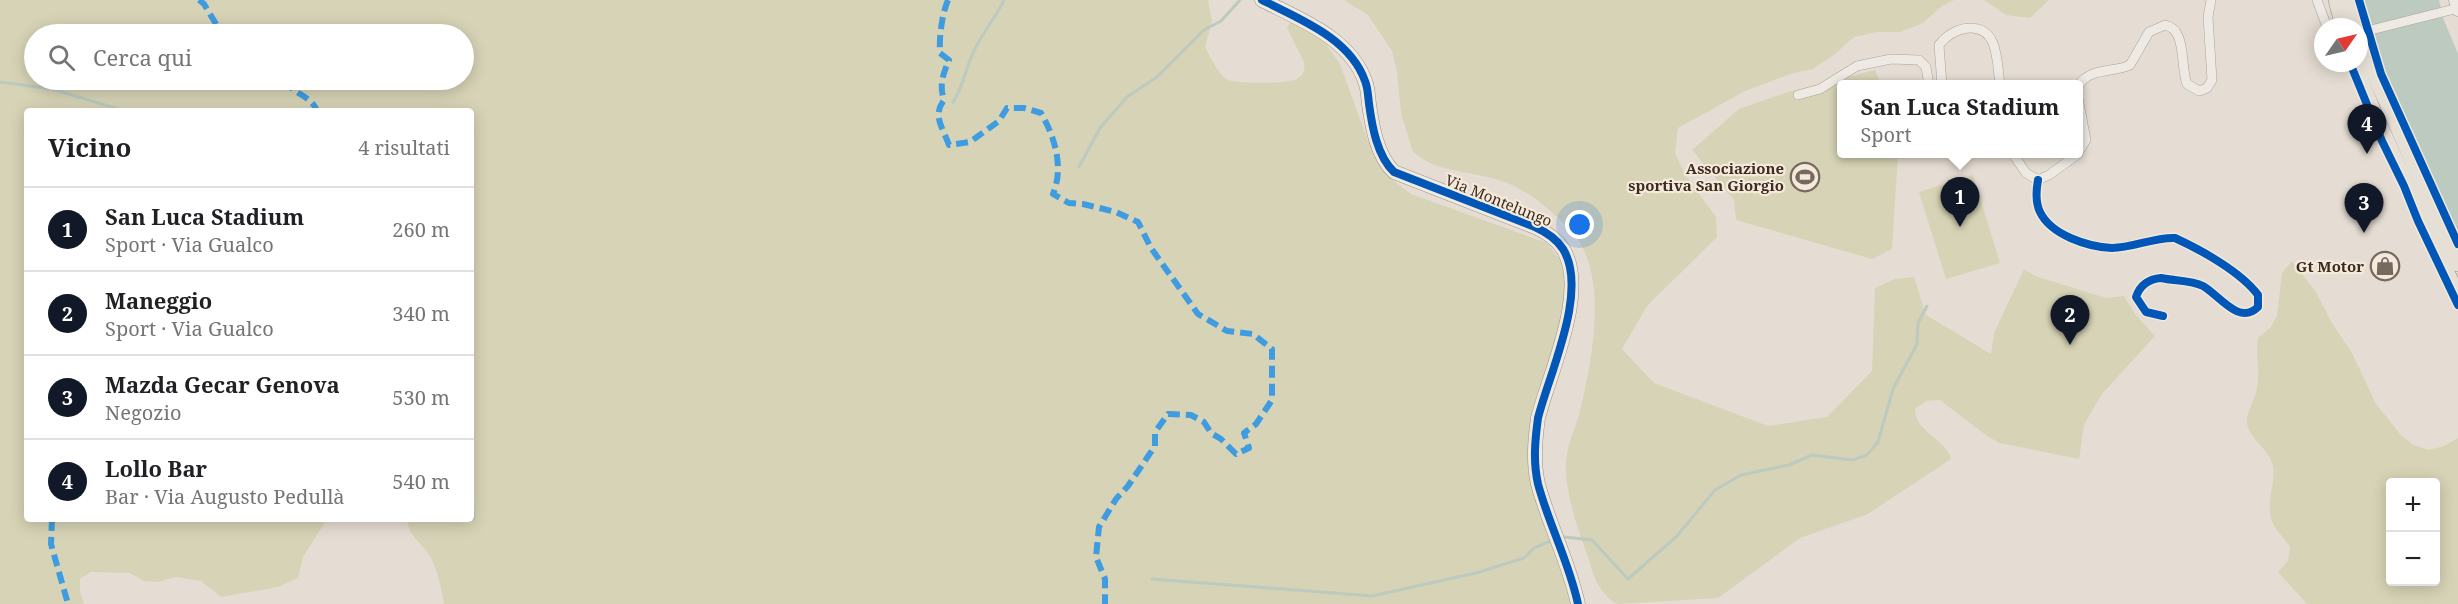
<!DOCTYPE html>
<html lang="it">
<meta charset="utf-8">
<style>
body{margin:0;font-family:"Noto Serif",serif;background:#f6f6f6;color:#202124}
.controls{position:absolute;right:18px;bottom:18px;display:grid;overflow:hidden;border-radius:6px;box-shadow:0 3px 15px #0003}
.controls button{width:54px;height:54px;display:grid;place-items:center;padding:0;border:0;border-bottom:2px solid #e0e0e0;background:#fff;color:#202124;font:30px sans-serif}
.compass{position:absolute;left:2314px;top:18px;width:54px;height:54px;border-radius:50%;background:#fff;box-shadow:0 3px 15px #0003;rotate:56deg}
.you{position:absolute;left:1580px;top:225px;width:21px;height:21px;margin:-15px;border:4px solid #fff;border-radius:50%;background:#1a73e8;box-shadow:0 0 0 9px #1a73e833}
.badge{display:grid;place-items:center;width:39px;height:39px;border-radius:50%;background:#111827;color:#fff;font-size:20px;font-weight:700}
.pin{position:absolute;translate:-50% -50px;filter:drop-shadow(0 2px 3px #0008)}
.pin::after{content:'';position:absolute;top:32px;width:21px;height:18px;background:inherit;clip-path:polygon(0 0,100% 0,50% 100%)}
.popup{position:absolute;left:1837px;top:80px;width:246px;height:78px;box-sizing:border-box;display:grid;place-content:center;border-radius:6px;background:#fff;filter:drop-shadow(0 2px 4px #0005);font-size:20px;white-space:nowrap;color:#757577}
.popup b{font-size:22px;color:#202124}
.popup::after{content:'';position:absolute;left:50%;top:100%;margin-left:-12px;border:12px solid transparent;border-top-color:#fff}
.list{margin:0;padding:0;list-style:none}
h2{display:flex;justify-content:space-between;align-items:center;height:78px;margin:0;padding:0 24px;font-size:26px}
h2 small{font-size:20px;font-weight:400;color:#757577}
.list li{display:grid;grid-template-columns:39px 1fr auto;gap:18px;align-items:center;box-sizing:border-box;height:84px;padding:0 24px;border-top:2px solid #e0e0e0}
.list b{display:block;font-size:22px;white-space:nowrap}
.list p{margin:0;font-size:20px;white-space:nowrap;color:#757577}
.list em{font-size:20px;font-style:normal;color:#757577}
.icon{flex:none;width:33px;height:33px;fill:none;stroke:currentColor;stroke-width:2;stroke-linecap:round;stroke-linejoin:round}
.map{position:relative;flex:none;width:2458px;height:604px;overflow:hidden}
.search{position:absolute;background:#fff;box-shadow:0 3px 15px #0003;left:24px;top:24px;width:450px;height:66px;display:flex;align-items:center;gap:15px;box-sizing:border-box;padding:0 21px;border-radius:33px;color:#757577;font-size:22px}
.panel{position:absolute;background:#fff;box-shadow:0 3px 15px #0003;left:24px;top:108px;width:450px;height:414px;border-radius:6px}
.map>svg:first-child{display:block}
</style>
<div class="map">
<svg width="2458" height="604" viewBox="0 0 2458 604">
<rect width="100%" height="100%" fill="#e5ddd3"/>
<g fill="#d7d3b6" fill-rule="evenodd">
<path d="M0,0H1208L1212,21L1205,47C1210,56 1217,72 1226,79C1234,84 1288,84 1297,79C1304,75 1305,69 1304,62L1287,28L1290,23L1296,22L1326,44L1340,64L1368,141L1391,179L1411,194L1547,243L1560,260L1568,291L1562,324L1528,436L1531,473L1573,604H444C441,588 438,572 431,558C423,543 409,538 407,519H471V111H27V519H327L303,557L298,578L278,587L221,597L201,581L176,577L158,582L144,581L130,573L91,572L80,579V591L84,604H0ZM34,34H464V80H34Z"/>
<path d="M1344,0H1954L1942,6L1923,23L1900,32H1877L1854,37L1835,54L1813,69L1790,74L1745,91L1678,128L1675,153L1686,176L1716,217L1717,237L1647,306L1622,349L1654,383L1768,426L1827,417L1872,371L1875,288L1895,279L1914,277L1926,315L1991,354L1994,333L2024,269L2035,276L2106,298L2124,296L2135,314L2155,336L2101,395L2084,425L2079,459L2000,443L1987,436L1940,400L1926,401L1915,409C1916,434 1945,437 1951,459L1868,514L1800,538L1718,598L1617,604C1596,591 1593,573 1586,551C1576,525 1562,482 1567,454C1569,439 1577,425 1580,411C1592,361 1610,272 1571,231C1551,210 1527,188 1498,180C1477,173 1453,172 1432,164C1425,161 1419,156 1413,152L1401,113L1397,72L1392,51L1368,15Z"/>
<path d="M1984,0H2049L2030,18L2006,15Z"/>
<path d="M1875,70L1881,84L1842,85V154H1898L1892,249L1872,259L1736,220L1734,200L1692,150L1739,109L1788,92Z"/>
<path d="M1973,175L2000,263L1946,279L1919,192Z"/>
<path d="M2292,261L2316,292L2332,323L2352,353L2376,404L2400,434L2413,445L2429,450L2444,446L2458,438V604H2307L2278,572L2288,561L2290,547C2285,539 2275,530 2272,521C2265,503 2276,484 2273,466C2270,449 2249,440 2247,423C2246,412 2254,402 2256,392C2261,373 2255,357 2258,338L2270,328L2277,316L2282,273ZM2390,482H2436V582H2390Z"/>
</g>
<path fill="#bccac0" d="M2361,0H2439L2443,18L2458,54V238L2383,74Z"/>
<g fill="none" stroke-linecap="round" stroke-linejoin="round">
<g stroke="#bccac0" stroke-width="3">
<path d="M0,82L52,89L125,111"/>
<path d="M953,102C962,90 966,68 973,53C982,33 995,19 1004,0"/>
<path d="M1079,167L1100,128L1127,97L1157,77L1204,30L1221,21L1240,0"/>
<path d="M471,419V435"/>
<path d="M471,492L474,519"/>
<path d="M1560,538L1565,537L1592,540L1628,579L1677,536L1715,490L1741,475L1789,465L1812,455L1853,460L1867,455L1878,442L1893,389L1917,344L1918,323L1927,306"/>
<path d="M1152,579L1372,596L1476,573L1524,558L1534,548L1553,540"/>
</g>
<g stroke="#aba39b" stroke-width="10">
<g id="street">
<path d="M2317,0L2327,27"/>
<path d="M2359,33L2458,8"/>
<path d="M1942,85L1939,45C1951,28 1982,18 1993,43C1998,56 1998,70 2000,85"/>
<path d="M2078,86C2090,67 2113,73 2130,65L2149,32L2165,25C2187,29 2180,66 2187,84L2199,91L2207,88L2212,80L2208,17L2211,0"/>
<path d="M1798,95L1820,89L1857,66L1891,59L1919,60L1926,67L1929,85"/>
<path d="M2078,98L2086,140L2078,153"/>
<path d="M2013,154L2026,173L2038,180L2049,175L2078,154"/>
<path d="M2038,180C2036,191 2035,202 2040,212C2051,235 2088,247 2112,248C2133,248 2154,237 2175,238C2201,250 2241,272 2258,295V307C2239,326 2219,295 2203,286C2191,280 2174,281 2161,278C2149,279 2140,285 2136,297L2146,312L2163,316"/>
</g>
</g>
<g stroke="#9b928a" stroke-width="15">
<g id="secondary">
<path d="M1262,0C1299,19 1350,38 1365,81C1368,88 1368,96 1369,104C1372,126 1377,156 1394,172L1535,227C1546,232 1556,238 1563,249C1589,291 1549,374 1538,418C1535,440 1533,462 1538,484C1549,525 1569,562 1578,604"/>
<path d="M2456,0L2458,9"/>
</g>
</g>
<g stroke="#918882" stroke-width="16">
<g id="primary">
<path d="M2336,0L2343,27"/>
<path d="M2349,0L2355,27"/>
<path d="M2359,40L2458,264"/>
<path d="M2354,63L2373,110L2458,296"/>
</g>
</g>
<use href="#street" stroke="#eeeae3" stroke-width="9"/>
<use href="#secondary" stroke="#eeeae3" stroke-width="14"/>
<use href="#primary" stroke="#e6dfd6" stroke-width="15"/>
<g stroke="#3f9ce0" stroke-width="6" stroke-dasharray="12 6" stroke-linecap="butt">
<path d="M199,0L204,4L222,34"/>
<path d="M948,0C942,14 939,37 940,53L949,60C943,74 939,85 944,100C932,116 943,128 949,145L970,142L999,121L1007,108H1024L1041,113C1055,137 1064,168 1053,194L1069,203L1083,204L1116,212L1138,222L1151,248L1198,314L1227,331L1253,334L1272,349V400L1256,424L1244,433L1249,448L1236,454L1221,439L1211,433L1204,422L1191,415L1168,414L1155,432V446L1128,486L1116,499L1099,527L1096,557L1105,579V604"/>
<path d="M285,80C292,94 311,95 317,111"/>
<path d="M52,519L51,544L68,604"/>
</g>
<g stroke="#f5eada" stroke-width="11">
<g id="cycleway">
<path d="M1262,0C1299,19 1350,38 1365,81C1368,88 1368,96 1369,104C1372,126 1377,156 1394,172L1535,227C1546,232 1556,238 1563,249C1589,291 1549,374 1538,418C1535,440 1533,462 1538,484C1549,525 1569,562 1578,604"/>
<path d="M2359,0L2381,74L2458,244"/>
<path d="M2350,63L2382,141L2404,186L2418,221L2458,305"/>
<path d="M2038,180C2036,191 2035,202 2040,212C2051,235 2088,247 2112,248C2133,248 2154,237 2175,238C2201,250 2241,272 2258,295V307C2239,326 2219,295 2203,286C2191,280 2174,281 2161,278C2149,279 2140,285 2136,297L2146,312L2163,316"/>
</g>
</g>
<use href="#cycleway" stroke="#0057b8" stroke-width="8"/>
</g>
<defs>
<g id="stadium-ring" transform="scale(1.5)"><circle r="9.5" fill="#f5eada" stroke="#766960" stroke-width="1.5"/><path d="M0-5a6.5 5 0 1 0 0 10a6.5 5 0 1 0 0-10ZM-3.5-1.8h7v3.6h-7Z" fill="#766960"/></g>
<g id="shop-ring" transform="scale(1.5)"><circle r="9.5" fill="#f5eada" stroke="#766960" stroke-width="1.5"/><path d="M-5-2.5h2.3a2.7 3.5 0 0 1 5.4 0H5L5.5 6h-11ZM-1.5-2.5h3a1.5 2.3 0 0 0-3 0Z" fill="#766960"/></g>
</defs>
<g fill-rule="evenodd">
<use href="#stadium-ring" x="1805" y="177"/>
<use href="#shop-ring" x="2385" y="266"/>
</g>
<g text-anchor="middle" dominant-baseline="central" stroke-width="4.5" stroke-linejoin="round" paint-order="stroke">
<g font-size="15" font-weight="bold" fill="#3b2b22" stroke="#f5eada" text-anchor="end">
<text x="1784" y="168">Associazione<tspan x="1784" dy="17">sportiva San Giorgio</tspan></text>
<text x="2364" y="266">Gt Motor</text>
</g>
<g font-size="15" fill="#3b2b22" stroke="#f5eada">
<text transform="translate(1499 200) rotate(22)">Via Montelungo</text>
</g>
</g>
</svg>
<div class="controls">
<button>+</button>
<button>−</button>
</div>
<svg class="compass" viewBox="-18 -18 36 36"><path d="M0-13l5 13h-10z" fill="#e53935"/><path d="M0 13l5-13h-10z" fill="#757577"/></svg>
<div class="you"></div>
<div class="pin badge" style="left:1960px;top:227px">1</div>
<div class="popup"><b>San Luca Stadium</b>Sport</div>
<div class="pin badge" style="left:2070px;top:345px">2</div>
<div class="pin badge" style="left:2364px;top:233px">3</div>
<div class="pin badge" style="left:2367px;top:154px">4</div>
<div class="search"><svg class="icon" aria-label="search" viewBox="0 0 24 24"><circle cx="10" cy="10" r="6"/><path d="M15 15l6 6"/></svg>Cerca qui</div>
<section class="panel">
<h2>Vicino<small>4 risultati</small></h2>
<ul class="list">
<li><span class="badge">1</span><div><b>San Luca Stadium</b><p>Sport · Via Gualco</p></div><em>260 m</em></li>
<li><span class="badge">2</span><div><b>Maneggio</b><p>Sport · Via Gualco</p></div><em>340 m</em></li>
<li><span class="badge">3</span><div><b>Mazda Gecar Genova</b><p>Negozio</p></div><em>530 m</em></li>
<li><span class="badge">4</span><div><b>Lollo Bar</b><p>Bar · Via Augusto Pedullà</p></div><em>540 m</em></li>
</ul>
</section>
</div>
